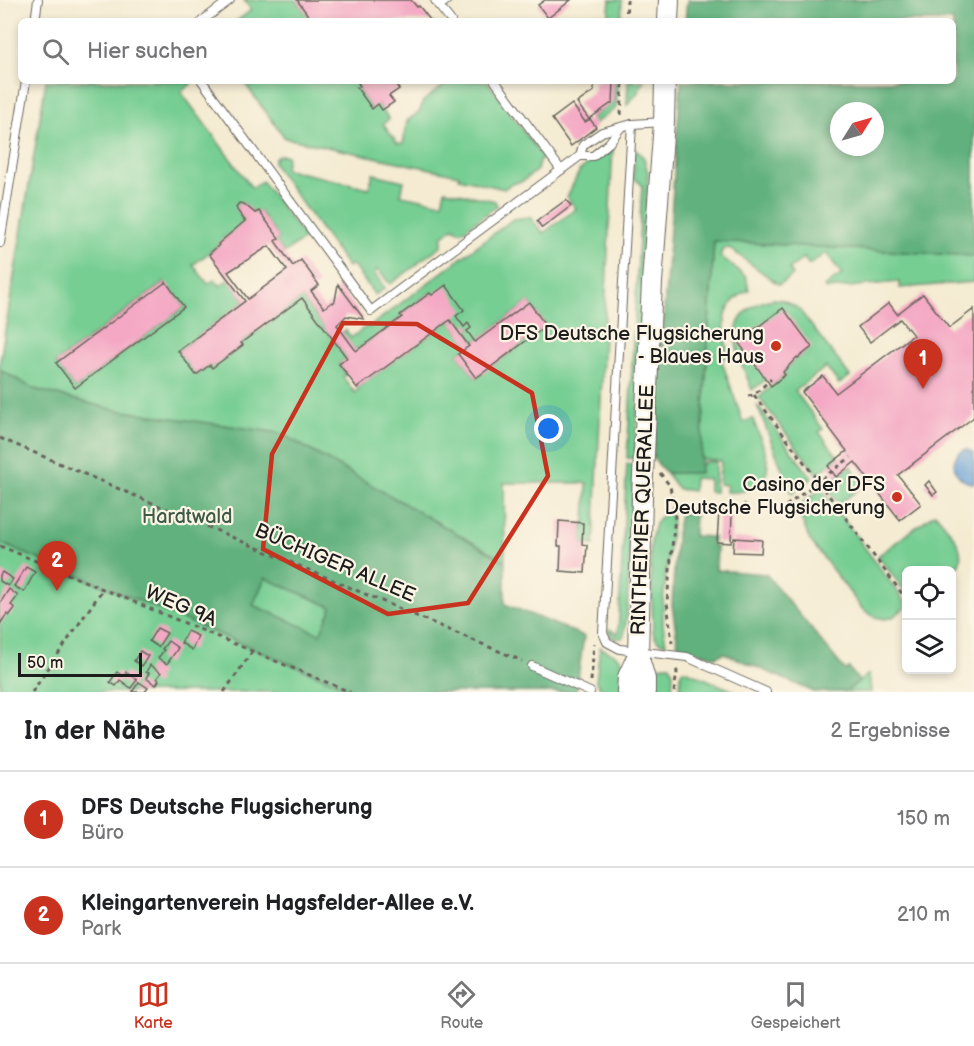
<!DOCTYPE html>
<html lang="de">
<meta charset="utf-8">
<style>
body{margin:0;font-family:"Balsamiq Sans",sans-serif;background:#f2f2f2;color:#202124}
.controls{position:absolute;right:18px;bottom:18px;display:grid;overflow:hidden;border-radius:9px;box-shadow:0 3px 9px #0003}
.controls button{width:54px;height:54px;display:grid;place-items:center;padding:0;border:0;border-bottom:2px solid #e0e0e0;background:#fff;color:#202124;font:30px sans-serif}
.compass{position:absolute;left:830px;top:102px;width:54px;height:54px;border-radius:50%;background:#fff;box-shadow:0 3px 9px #0003;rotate:53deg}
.scale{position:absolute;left:18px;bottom:15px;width:124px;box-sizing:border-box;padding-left:6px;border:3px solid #1c1c1c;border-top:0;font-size:16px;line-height:21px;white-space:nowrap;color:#1c1c1c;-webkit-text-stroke:4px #fcf5e5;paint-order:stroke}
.you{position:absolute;left:549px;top:429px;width:21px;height:21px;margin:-15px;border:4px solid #fff;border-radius:50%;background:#1a73e8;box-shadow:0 0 0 9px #1a73e833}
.badge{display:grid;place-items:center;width:39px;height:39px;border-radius:50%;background:#c8321e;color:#fff;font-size:20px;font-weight:700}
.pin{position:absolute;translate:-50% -50px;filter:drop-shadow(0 2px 3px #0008)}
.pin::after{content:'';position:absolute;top:32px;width:21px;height:18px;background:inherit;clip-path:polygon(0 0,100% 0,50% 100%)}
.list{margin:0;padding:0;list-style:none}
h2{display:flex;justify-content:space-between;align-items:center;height:78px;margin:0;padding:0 24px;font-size:26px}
h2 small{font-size:20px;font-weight:400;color:#757577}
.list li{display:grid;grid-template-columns:39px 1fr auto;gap:18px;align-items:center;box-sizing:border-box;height:96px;padding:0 24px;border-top:2px solid #e0e0e0}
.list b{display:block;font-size:22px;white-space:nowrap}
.list p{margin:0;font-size:20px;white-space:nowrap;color:#757577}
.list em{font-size:20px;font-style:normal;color:#757577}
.icon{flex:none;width:33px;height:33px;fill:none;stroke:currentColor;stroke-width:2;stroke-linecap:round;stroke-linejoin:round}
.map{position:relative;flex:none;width:974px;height:692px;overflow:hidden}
.search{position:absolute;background:#fff;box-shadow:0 3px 9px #0003;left:18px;right:18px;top:18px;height:66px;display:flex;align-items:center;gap:15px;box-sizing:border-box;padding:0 21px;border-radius:9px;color:#757577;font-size:22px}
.sheet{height:270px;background:#fff}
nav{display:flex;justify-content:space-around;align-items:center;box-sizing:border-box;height:84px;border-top:2px solid #e0e0e0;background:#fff;font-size:16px;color:#757577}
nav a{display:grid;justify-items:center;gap:3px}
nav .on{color:#c8321e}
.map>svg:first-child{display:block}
</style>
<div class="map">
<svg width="974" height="692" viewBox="0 0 974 692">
<rect width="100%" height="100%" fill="#fcf5e5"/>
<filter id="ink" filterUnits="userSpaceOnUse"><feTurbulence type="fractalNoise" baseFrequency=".0167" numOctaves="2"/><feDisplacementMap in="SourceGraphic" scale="12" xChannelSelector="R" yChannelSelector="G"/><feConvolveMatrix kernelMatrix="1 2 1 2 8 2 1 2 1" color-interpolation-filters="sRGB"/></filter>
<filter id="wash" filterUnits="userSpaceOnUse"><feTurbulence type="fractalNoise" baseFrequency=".008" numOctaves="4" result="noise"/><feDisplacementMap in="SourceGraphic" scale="24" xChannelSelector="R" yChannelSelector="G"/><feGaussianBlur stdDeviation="1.35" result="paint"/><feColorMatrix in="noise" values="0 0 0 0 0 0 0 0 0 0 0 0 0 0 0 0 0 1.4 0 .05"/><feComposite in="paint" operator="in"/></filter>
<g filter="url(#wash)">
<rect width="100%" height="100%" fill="#f4ebd2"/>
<g fill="#76ce93" stroke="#497558" stroke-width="1.5" fill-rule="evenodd">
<path d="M244,0H297L312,21H237L251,10Z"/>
<path d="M610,0H622L621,21H608Z"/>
<path d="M46,81H189L191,84L181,92L252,188L262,181L305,238L284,253L275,241L279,238L259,211L255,213L242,203H239L237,205V210L245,221L218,244L219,245L193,265L208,284L215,279L220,286L229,279L245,301L178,351L197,375L210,365L213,367L242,346L241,343L302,298L347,358L339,364L346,374L343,377L355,393L358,390L357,388L450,320L469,346L458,354L476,378L546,326L529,302L475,342L467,331L471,328L468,324L464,327L430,293L401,314L402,317L356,351L342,333L346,330L351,338L368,325L369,327L513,219L530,217L543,233L576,209L567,197L580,170L613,146L594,545L582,544L583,523L585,522L587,483H504L505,561L280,433L115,410L34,389L0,370V362ZM165,282L184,307L75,388L56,363Z"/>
<path d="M243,81H357L360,86L357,88L372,109L378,104L389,119L383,124L397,143L403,144L407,121L420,111L423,101L450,81H487L543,158L539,162L537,170L523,181L511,184L504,189L459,178V175L285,138Z"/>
<path d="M614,81H618L616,108L595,123L591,118L613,102Z"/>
<path d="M628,81H644L637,94L627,105Z"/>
<path d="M635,149L644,158L648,173L635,458H627L642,185L633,177Z"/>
<path d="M283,155L287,156L285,169L369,188L373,174L404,181L401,195L442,203L445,190L495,201L497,206L461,232L453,228L442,237V245L419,262L418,264L390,284L378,270L374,273L385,288L375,295L352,264L348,267L274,165C272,158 277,155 283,155Z"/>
<path d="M714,241L974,256V282L900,288L899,282L827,289L824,287L842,274L826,253L809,265L804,258L789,269L793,275L780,284H778L729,248L723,249L720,256L746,277L749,290C741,294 732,300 728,309C722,321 725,344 729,356L721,359L743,422L753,419C757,431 765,448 767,459C772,484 746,494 726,492L727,485L719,484L721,461L701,459Z"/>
<path d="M773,299L783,300L798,308L850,376L839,384L826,367L795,391L823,429L819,432L839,458L817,474L759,398L774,383H775L785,376L783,372L797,357L798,358L809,349L782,314L769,377L752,390C744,368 725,336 744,314C752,305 761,301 773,299Z"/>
<path d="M757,405L812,478L792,494Z"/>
<path d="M703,462H716L715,492H709V479L694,478L693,491L678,489L666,473H700V465H703Z"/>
<path d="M627,464H634L627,615L624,635L622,638L614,639L609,633V629L618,634Z"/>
<path d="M851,466L855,472L852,475L855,479L859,476L865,484L839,504L825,485Z"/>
<path d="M821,489L906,603V607L893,617L885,619L875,617L863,610L809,539L797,507Z"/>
<path d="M668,511L671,516L672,523L663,602V625L666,644C658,643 655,639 653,632L650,552L651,540L655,524L658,519Z"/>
<path d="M935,513C949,530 974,554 952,573V570H906V593L878,556Z"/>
<path d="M0,543L358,692H0Z"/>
<path d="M265,578L332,607L320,635L253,605Z"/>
<path d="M600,647C608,652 620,654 623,664L622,692C612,692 602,692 596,682Z"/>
<path d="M665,665H670L673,673L672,692H651C651,679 650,669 665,665Z"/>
<path d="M683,670H685L736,692H680L681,672Z"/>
<path d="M869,674L871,692H845Z"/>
</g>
<g fill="#60b17d" stroke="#3e664c" stroke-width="1.5" fill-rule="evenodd">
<path d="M687,0H974V256L714,241L700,473H666L653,458L681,81H953V21H685ZM839,111H875V147H839Z"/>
<path d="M0,370L34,389L115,410L280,433L505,561V604L584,636L576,692H358L0,543ZM265,578L332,607L320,634L253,605Z"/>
<path d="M680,513L695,514L694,536L713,537V546H717L716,570L766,574L845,670L849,668L859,681L845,692H814L724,653L715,657L678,646L672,605L676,536Z"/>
</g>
<path fill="#649fd4" stroke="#405e78" stroke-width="1.5" d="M966,449L974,453V483C956,484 944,457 966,449Z"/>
<g id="blocks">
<g fill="#f4a8c4" fill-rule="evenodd">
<path d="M297,0H411L417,7L419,6L431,21H312Z"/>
<path d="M545,0H571L548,18L538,5Z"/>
<path d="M357,81H393L399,89L389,96L394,102L382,110L378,104L372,109L357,88L360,86Z"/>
<path d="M594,81H614L613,102L589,119L577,103L594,91Z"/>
<path d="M572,104L585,122L590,119L596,127L571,146L552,119Z"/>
<path d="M566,200L571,206L542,228L537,221Z"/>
<path d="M239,203L244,204L255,213L259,211L279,238L275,241L293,266L301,260L319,285L311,291L324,308L332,302L333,303L335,301L338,284L364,319L346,316L337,325L356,351L402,317L400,315L430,293L432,295L446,285L464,310L456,316L464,327L468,323L471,328L467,331L475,342L529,302L546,326L476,378L458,354L469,346L450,320L357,388L339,364L347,358L302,298L241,343L243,345L212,368L210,365L196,375L178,351L245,301L209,254L219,245L218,244L226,237L245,221L237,210L236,207ZM269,246L287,270L248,299L228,272Z"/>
<path d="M166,282L184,307L75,388L56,363Z"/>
<path d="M923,294L949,328L974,309V417L898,475L921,504L900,520L855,462L836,477L828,466L847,451L802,392L823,376L836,393L913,335L900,319L870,342L858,327L889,303L897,314Z"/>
<path d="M783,308L812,347L798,358L797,357L783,372L785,375L771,386L738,342Z"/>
<path d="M929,481L937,492L933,495L925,485Z"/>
<path d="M719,510L732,511L731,543L717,542Z"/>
<path d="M559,521L583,523L582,544L587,545L585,573L560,571L561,546H558Z"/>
<path d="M734,538L762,540L761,553L733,552Z"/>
<path d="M26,567L35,572L24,592L14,586Z"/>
<path d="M2,572L13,579L8,586L0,581V575Z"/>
<path d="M9,589L18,596L11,605L15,608L9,616L7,614L0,624V603Z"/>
<path d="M157,628L167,633L158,647L149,641Z"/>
<path d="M187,631L198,636L192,650L181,643Z"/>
<path d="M168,641L178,648L167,664L158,658L164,650L162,649Z"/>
<path d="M140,651L148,656L142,666L134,661Z"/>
<path d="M150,665L161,673L157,678L159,680L156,685L146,678L149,673L146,672Z"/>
<path d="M117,672L123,676L126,672L137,680L131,688L120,680L116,686L110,682Z"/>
<path d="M139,682L148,688L145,692H132Z"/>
</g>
</g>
</g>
<g filter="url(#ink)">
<use href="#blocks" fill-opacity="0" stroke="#68645c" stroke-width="1.5"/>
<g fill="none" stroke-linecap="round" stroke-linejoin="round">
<g stroke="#68645c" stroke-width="10">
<g id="service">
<path d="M435,0L439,6L447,0"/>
<path d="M439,6L451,21"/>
<path d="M35,21L38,0"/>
<path d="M202,21L230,0"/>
<path d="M202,81L371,311C440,259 510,208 580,156L583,145L602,132L632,124L664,122"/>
<path d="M495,81L561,170"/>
<path d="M632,124L603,633L607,642L620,649L687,657L766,692"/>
<path d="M580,156H593L609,143L621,127"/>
<path d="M0,243L26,81"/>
<path d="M532,666L590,692"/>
</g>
</g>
<g stroke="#68645c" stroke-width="22">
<g id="tertiary">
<path d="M668,21L669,0"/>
<path d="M627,692L628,677L638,655"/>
<path d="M645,692V679L638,655L642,497L652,282L664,122L665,81"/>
</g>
</g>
<g stroke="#68645c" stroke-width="3" stroke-dasharray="4.5 4.5" stroke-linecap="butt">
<path d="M626,21L627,0"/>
<path d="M621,115L623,81"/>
<path d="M754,395L906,599"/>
<path d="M748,396L754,395L771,379"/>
<path d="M0,438L522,661"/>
<path d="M660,473L670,486L675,515L667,602L672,643"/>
<path d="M786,506L851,457"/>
<path d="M674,510L736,514L747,502"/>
<path d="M0,546L350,692"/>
<path d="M591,681L594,643"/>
<path d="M32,692L103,589"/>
<path d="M224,692L252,652"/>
<path d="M674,692L677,672L676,667"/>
</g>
<use href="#service" stroke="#fff" stroke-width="8"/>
<use href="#tertiary" stroke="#fff" stroke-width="20"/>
</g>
</g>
<path fill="none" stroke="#c8321e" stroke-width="4.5" stroke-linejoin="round" d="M343,323L417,324L532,393L548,476L468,603L388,614L263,549L272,454Z"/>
<g fill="#c8321e" stroke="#fcf5e5" stroke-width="2">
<circle cx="776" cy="346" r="6"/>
<circle cx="897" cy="497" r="6"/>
</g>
<g text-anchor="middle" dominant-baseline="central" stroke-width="4.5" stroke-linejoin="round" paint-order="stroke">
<g font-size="20" fill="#1c1c1c" stroke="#fcf5e5" text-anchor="end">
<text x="764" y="334">DFS Deutsche Flugsicherung<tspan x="764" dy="23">- Blaues Haus</tspan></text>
<text x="885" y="485">Casino der DFS<tspan x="885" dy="23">Deutsche Flugsicherung</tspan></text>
</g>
<g font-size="20" fill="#1c1c1c" stroke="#fcf5e5">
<text transform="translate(643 510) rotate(-88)">RINTHEIMER QUERALLEE</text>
<text transform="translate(335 563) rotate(23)">BÜCHIGER ALLEE</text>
<text transform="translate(181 606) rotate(23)">WEG 9A</text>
</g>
<g font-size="20" fill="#3c5a46" stroke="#fcf5e5">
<text x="187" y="517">Hardtwald</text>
</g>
</g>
</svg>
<div class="controls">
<button><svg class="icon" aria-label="locate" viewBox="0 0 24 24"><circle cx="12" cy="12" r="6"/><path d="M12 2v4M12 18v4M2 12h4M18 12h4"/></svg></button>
<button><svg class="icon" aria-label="layers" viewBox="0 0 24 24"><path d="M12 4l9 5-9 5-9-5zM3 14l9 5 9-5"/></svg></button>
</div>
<svg class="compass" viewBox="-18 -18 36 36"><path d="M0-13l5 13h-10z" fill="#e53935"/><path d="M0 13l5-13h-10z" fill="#757577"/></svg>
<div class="scale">50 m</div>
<div class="you"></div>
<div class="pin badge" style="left:923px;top:389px">1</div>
<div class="pin badge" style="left:57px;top:591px">2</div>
<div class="search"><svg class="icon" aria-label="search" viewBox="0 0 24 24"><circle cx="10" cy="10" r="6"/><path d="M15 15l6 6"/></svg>Hier suchen</div>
</div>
<section class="sheet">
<h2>In der Nähe<small>2 Ergebnisse</small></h2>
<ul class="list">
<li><span class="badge">1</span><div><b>DFS Deutsche Flugsicherung</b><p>Büro</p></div><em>150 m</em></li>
<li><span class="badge">2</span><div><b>Kleingartenverein Hagsfelder-Allee e.V.</b><p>Park</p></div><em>210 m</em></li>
</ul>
</section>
<nav>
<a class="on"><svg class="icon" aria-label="map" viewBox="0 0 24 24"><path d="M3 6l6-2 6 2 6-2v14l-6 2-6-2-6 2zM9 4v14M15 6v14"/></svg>Karte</a>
<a><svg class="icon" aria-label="directions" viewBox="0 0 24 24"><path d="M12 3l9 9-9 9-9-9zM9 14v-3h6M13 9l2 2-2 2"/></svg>Route</a>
<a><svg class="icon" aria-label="saved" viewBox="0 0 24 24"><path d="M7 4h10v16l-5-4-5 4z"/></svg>Gespeichert</a>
</nav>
